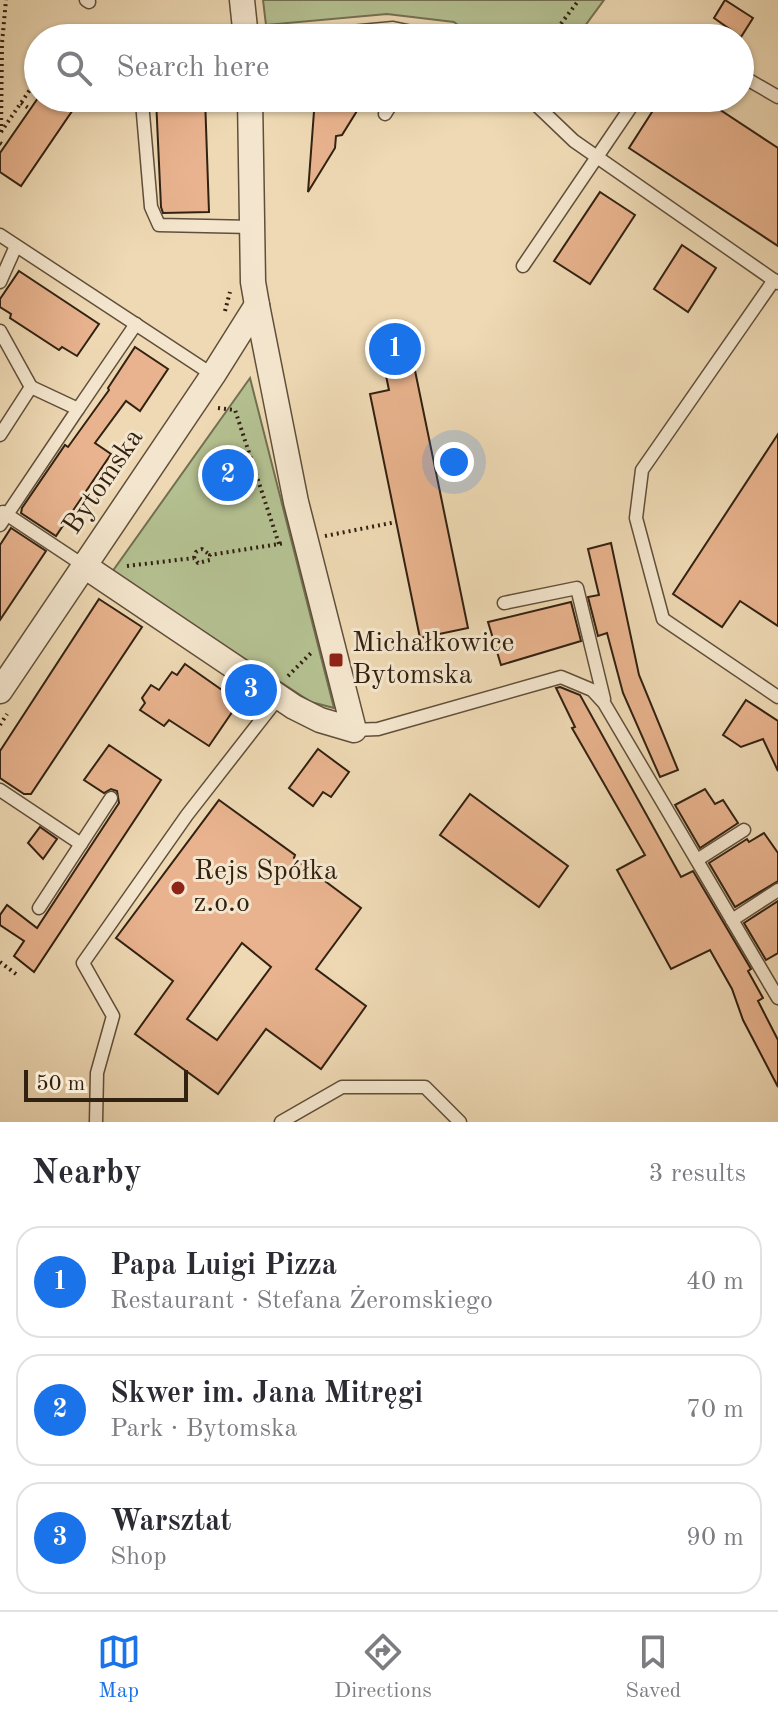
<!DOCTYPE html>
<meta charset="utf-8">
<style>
body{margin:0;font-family:"Old Standard TT",serif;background:#f2f2f3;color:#2b2b33}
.scale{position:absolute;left:24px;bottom:20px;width:164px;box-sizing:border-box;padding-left:8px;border:4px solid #312111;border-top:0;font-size:22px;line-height:28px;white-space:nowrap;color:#312111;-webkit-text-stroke:6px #f4e6ce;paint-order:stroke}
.you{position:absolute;left:454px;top:462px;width:28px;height:28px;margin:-20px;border:6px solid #fff;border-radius:50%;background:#1a73e8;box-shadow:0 0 0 12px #1a73e833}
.badge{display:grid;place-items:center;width:52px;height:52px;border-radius:50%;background:#1a73e8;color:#fff;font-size:26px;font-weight:700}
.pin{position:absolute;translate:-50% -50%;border:4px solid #fff;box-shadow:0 2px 8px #0006}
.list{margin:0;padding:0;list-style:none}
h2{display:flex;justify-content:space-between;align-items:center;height:104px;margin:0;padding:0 32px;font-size:34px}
h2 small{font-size:26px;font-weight:400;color:#7c7c81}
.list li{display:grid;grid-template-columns:52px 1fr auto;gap:24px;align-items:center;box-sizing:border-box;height:112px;margin:0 16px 16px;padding:0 16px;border:2px solid #e1e1e2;border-radius:24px}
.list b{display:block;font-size:30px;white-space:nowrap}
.list p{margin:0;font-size:26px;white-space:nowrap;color:#7c7c81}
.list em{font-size:26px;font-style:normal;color:#7c7c81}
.icon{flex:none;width:44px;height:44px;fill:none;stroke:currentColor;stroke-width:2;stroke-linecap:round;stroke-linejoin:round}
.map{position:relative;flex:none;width:778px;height:1122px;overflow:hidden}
.search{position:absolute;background:#fff;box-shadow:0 2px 6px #0004;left:24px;right:24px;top:24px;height:88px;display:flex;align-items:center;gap:20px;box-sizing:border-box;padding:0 28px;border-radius:44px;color:#7c7c81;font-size:30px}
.sheet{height:488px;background:#fff}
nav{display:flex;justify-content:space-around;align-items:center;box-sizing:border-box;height:112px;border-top:2px solid #e1e1e2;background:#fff;font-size:22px;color:#7c7c81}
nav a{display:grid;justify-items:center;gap:4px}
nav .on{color:#1a73e8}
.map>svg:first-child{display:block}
</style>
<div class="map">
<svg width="778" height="1122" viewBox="0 0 778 1122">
<rect width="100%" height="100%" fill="#eed9b4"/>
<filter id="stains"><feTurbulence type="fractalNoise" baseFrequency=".0025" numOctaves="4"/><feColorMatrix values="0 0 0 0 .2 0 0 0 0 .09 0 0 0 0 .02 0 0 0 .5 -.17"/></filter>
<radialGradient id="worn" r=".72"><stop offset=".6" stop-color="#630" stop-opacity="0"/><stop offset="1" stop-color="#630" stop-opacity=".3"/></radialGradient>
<g fill="#b4c091" stroke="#727051" stroke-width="2">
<path d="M263,0H604L576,38H474L454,22L387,14L266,25Z"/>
<path d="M250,378L334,708L311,702L112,572Z"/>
</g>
<g fill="#e8b38e" stroke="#312111" stroke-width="2" fill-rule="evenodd">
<path d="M725,0L753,18L741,37L714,18Z"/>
<path d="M38,98H81L21,186L0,172V153Z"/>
<path d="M171,98H205L209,212L163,213L161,207L156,99Z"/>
<path d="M315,98H365L342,135L336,136L335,148L308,192Z"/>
<path d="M661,98H702L778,148V246L629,148Z"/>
<path d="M600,192L635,215L590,284L554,261Z"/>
<path d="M682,245L716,268L688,312L654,289Z"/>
<path d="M19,271L99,324L77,356L62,347L59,350L10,318L11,314L0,307V299Z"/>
<path d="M405,322L468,628L420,638L370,394L389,390L376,328Z"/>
<path d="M135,347L168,369L140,411L126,401L95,443L111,454L56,536L21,513L22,508L65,445L68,447L109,390L108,388Z"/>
<path d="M778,434V626L740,601L722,627L673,594Z"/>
<path d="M11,528L46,551L0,620V545Z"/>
<path d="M611,543L639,675L678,770L660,777L623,693L607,633L598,636L588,597L599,595L588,549Z"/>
<path d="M99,599L142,627L31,794H24L0,778V751Z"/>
<path d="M571,602L581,641L501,665L488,622Z"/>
<path d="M185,664L239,702L209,746L169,720L164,726L140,710L145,703L142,698L151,685L159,690L172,672L177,675Z"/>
<path d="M560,687L580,695L681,877L693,871L751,969L748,971L763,998L758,1001L778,1040V1087L743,1020L732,989L710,950L671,969L617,870L645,855L572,728L575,727L556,688Z"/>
<path d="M746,700L778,721V771L763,739L741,747L723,735Z"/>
<path d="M109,745L161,780L34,972L14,956L24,941L0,925V915L7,905L37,928L119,803L117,791L111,789L104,793L84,780Z"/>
<path d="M318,749L349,772L331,797L323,792L313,806L289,788Z"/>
<path d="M705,789L715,804L723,800L738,823L700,848L675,805Z"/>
<path d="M470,794L568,866L539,907L440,835Z"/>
<path d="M219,800L295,855L294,858L361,908L316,969L366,1006L321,1069L266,1029L218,1094L135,1034L173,981L116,938ZM242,943L271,967L217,1040L187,1019Z"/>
<path d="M40,827L57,839L43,859L28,843Z"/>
<path d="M764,833L778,853V881L735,907L709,863L747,839L749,842Z"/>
<path d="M778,901V953L766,960L744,923Z"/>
</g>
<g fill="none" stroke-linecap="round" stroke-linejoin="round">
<g stroke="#604f3a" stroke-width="15">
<g id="service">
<path d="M86,0L89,2"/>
<path d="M287,38L393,28L441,38"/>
<path d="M740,75L778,97"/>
<path d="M144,98L142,102L151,207L159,225L252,227"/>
<path d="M529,98L574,141L778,283"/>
<path d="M385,114L395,98"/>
<path d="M0,235L213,375"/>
<path d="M523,266L637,98"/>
<path d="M774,280L642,470L636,518L663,619L778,697"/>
<path d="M0,282L16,246"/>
<path d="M0,331L31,387"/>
<path d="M0,435L31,387L78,409L136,324"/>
<path d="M3,512L83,565"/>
<path d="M0,525L78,409"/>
<path d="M504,603L577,588L604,699"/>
<path d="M354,730L378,729L561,677L592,690L604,703L778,998"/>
<path d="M0,790L81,844"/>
<path d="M697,860L744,830"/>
<path d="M39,908L111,798"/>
<path d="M732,920L778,890"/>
<path d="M96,1122L97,1073L113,1016L83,963L187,815L279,697"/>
<path d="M281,1122L342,1087H425L460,1122"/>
</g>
</g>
<g stroke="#604f3a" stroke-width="27">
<g id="minor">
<path d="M242,0L246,38"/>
<path d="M83,565L294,707L320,720L354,730L296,502L257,305L253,282L250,98"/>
<path d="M0,691L213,375L257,305"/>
</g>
</g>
<g stroke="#312111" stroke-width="4" stroke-dasharray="2 4" stroke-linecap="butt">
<path d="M65,38L74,25"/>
<path d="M550,38L579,0"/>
<path d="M21,103L30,109"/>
<path d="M1,132L2,43L6,0"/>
<path d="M1,132L38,78"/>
<path d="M0,143L5,146"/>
<path d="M225,311L230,292"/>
<path d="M218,408L235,410L279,544"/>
<path d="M325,536L396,522"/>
<path d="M194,558L196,552L202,549L210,555"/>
<path d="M127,566L194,558L198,563L210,560V555L285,543"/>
<path d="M288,676L313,651"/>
<path d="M0,725L7,714"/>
<path d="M0,962L16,974"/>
</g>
<use href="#service" stroke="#f4e6ce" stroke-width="12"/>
<use href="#minor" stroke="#f4e6ce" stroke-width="24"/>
</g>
<g fill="#8f2418" stroke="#f4e6ce" stroke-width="3">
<rect x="328" y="652" width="16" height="16" rx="4"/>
<circle cx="178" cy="888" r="8"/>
</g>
<g text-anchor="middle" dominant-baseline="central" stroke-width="6" stroke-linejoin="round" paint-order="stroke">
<g font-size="28" fill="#312111" stroke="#f4e6ce">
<text transform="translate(104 482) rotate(-56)">Bytomska</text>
</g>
<g font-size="28" fill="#312111" stroke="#f4e6ce" text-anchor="start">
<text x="352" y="644">Michałkowice<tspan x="352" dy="32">Bytomska</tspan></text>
<text x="194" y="872">Rejs Spółka<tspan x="194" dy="32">z.o.o</tspan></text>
</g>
</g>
<rect width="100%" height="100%" filter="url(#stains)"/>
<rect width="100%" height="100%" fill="url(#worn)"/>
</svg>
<div class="scale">50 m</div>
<div class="you"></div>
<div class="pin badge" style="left:395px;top:349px">1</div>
<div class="pin badge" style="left:228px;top:475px">2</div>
<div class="pin badge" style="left:251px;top:690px">3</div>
<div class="search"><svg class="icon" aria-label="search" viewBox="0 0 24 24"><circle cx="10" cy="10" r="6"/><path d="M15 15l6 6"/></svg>Search here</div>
</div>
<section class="sheet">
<h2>Nearby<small>3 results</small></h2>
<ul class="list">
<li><span class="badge">1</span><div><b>Papa Luigi Pizza</b><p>Restaurant · Stefana Żeromskiego</p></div><em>40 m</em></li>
<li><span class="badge">2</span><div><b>Skwer im. Jana Mitręgi</b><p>Park · Bytomska</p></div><em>70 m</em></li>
<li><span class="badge">3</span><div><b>Warsztat</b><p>Shop</p></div><em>90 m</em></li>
</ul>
</section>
<nav>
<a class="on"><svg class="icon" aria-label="map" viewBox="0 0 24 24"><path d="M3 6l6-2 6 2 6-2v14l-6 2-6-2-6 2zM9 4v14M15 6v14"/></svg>Map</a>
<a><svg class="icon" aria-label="directions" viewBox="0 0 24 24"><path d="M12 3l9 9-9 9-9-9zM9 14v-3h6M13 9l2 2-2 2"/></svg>Directions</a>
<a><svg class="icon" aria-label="saved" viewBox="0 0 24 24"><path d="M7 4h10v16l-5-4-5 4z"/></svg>Saved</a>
</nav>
